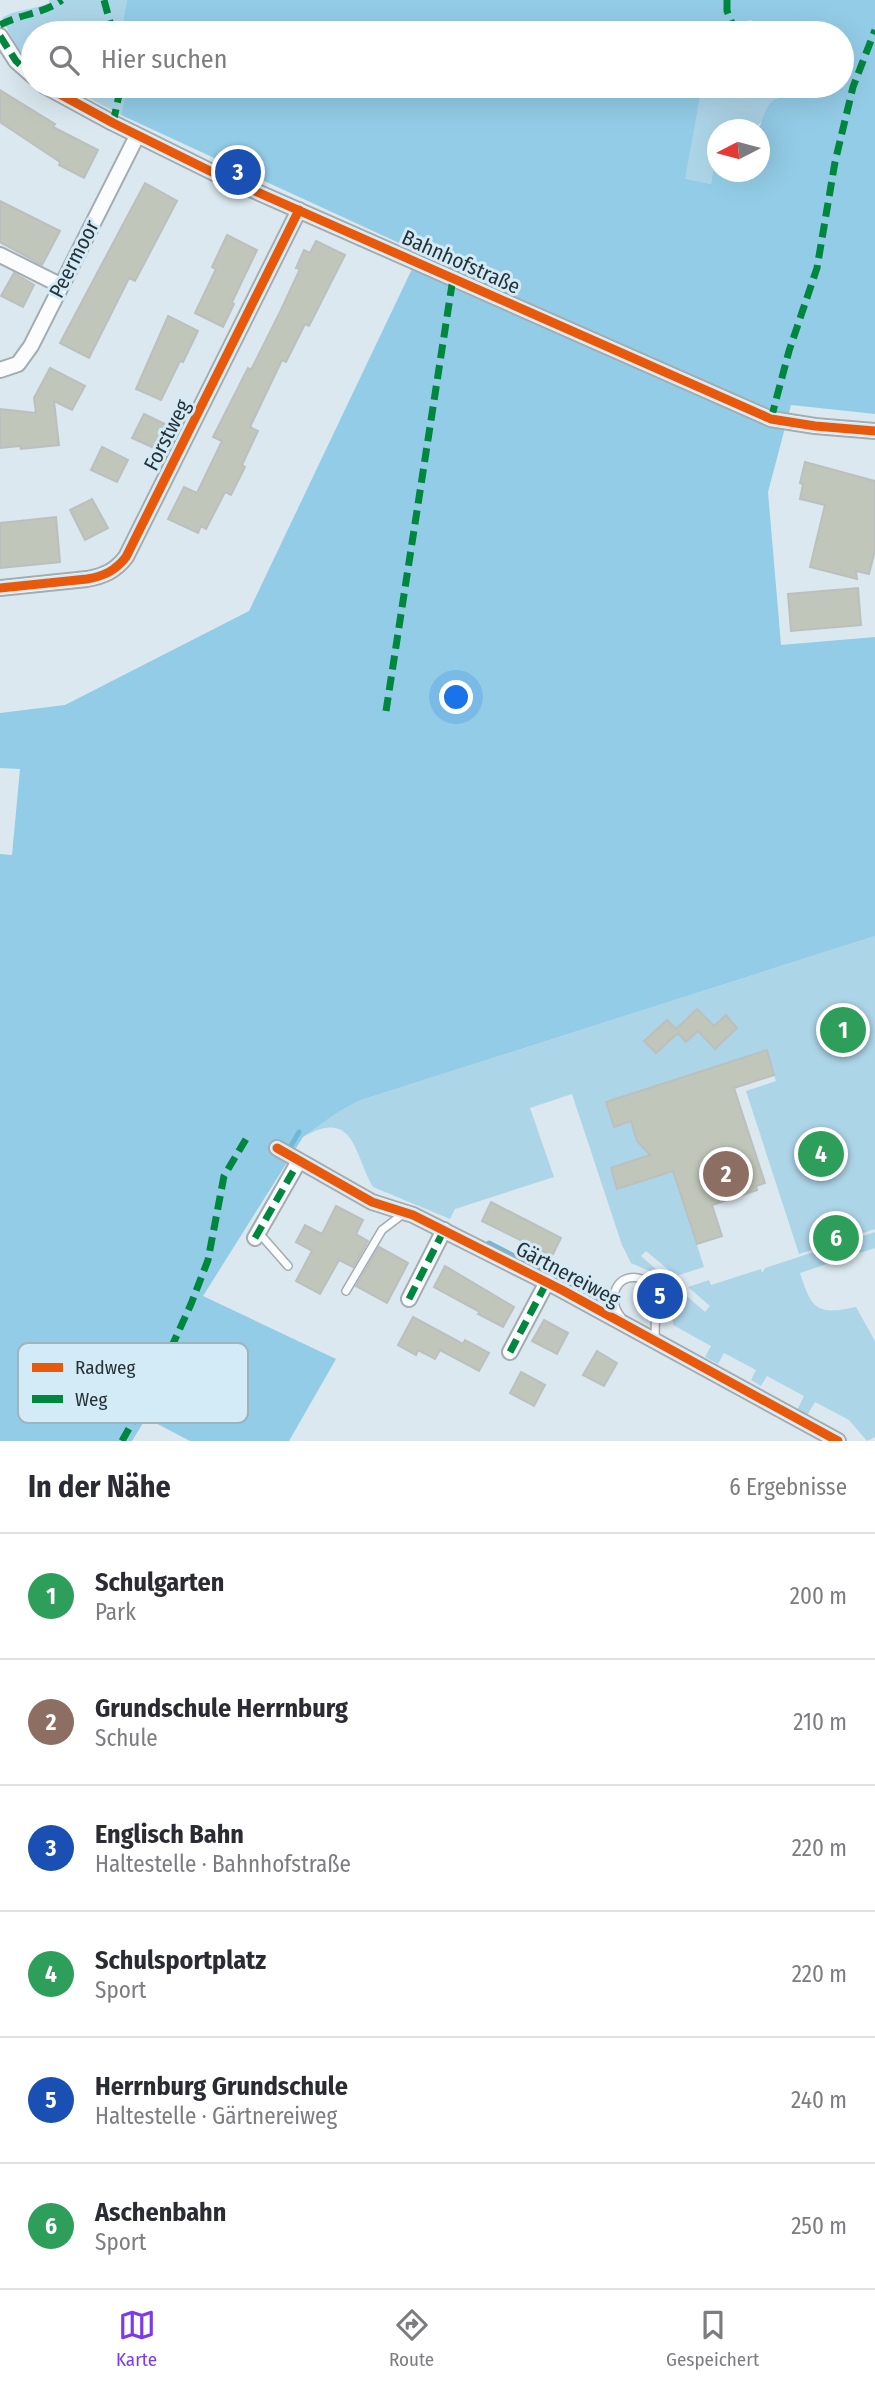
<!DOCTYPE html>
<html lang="de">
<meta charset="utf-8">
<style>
body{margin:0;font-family:"Fira Sans Condensed",sans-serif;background:#f7f7f7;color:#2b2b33}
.compass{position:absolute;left:707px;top:119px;width:63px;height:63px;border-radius:50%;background:#fff;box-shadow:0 7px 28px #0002;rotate:264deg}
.you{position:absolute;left:457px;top:698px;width:24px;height:24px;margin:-18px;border:5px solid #fff;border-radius:50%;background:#1a73e8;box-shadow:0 0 0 10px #1a73e833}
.badge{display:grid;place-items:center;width:46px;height:46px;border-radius:50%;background:#7c3aed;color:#fff;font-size:23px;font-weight:700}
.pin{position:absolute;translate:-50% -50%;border:4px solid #fff;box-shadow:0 2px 7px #0006}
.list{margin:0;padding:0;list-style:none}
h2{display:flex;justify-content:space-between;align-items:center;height:91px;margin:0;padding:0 28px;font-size:30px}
h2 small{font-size:23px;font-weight:400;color:#7c7c81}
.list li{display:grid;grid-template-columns:46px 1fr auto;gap:21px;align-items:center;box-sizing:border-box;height:126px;padding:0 28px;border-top:2px solid #e1e1e2}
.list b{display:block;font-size:26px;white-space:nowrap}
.list p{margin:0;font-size:23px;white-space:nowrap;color:#7c7c81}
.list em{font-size:23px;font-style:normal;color:#7c7c81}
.icon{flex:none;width:38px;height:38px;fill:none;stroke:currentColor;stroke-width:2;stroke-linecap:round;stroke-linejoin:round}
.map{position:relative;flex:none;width:875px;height:1441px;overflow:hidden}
.search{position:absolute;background:#fff;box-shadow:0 7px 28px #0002;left:21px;right:21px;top:21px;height:77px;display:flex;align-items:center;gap:18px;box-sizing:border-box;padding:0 24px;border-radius:38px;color:#7c7c81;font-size:26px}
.sheet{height:847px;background:#fff}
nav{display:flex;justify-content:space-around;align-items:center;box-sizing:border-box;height:98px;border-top:2px solid #e1e1e2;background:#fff;font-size:19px;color:#7c7c81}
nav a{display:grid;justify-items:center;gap:4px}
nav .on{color:#7c3aed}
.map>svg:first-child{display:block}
</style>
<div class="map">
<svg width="875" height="1441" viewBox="0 0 875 1441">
<rect width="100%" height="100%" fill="#dbe8ef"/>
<g fill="#add5e8" fill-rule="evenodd">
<path d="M49,0H127L121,33H33V64C18,52 10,35 2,18C16,9 34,10 49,3Z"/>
<path d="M749,20L771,28L776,33H722Z"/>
<path d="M66,86H127L121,115Z"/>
<path d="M702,86H801L798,96H779C755,133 761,129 718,130L717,152L715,155L711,184L684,180Z"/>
<path d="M875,936V1229L799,1254L746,1091L776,1081L766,1051L614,1126L662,1111L636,1136L637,1141L649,1149L674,1148L611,1168L617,1188L689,1166L675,1176L704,1267L676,1276L646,1251L641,1256L667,1279L664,1280L654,1273L631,1263L622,1245L572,1094L530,1108L554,1177L455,1209L450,1219L373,1187C354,1155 355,1107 303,1137L337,1113L358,1101ZM697,1009L709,1021L687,1042L678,1033L645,1041L667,1020L676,1029Z"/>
<path d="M875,1232V1248L800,1273C812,1311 818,1315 856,1307L875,1341V1437L867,1441L849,1420L815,1402L806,1417L796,1412L804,1396L767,1376L761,1386L751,1380L756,1370L724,1353L718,1364L705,1357L711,1346L673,1325L671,1292L680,1290L705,1312L710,1306L688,1287L709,1280L711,1285L761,1269L762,1273L765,1268Z"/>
</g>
<path fill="#93cce7" d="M127,0H875V414L791,405L768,492L781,645L875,637V936L358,1101L337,1113L303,1137L203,1296L336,1359L289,1441H190L146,1418L132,1441H0V854L12,855L20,769L0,768V713L65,705L249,611L412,269L423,254L121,115L127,86H702L685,179L711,184L715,155L717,152L718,172H760V130L752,129L760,126C769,101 770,96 798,96L802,86H842V33H776L771,28L750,20L722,33H121Z"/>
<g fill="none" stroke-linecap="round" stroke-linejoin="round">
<g stroke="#71b8d6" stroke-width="5">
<path d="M288,1151L299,1132"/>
<path d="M489,1243L578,1289"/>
</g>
</g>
<g fill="#c0c6b9" stroke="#bbc0bf" stroke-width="2">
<path d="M0,90L55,124L53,127L98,150L84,178L59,165L60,162L0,122Z"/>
<path d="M145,183L177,201L135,281L129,278L89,358L60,343Z"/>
<path d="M0,201L60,231L42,265L0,242Z"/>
<path d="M227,235L257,250L232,302L234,304L223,327L195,313L216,269L212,267Z"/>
<path d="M316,241L345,255L309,326L305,324L286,362L282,360L250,427L258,431L242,465L245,467L231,495L225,492L206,529L201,526L198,533L168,519L184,487L197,493L222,441L213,437L248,368L251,370L280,312L300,269L296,268L304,250L310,253Z"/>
<path d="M14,273L34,285L23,307L1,296Z"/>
<path d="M168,316L198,331L183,362L180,361L161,400L136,389Z"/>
<path d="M50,368L85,386L72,410L54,401L59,445L21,449L20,446L0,448V409L36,413L34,398Z"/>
<path d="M144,414L169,426L158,450L132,438Z"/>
<path d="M102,447L128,460L117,482L91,470Z"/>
<path d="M805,462L875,481V550L869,574L856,571L857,579L810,567L825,505L800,499L803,484L800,483Z"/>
<path d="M92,499L108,528L85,540L70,510Z"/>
<path d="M56,517L60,562L0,568V523Z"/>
<path d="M858,588L861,625L791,631L788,594Z"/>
<path d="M697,1009L714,1026L726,1015L737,1028L715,1049L698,1031L686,1042L678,1033L656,1053L644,1041L667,1020L676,1029Z"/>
<path d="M767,1050L774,1075L734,1088L765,1183L756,1186L757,1190L712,1205L722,1236L697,1244L673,1171L617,1189L611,1168L650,1155L637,1141L631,1121L614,1127L606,1102Z"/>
<path d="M491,1202L561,1238L552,1256L482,1221Z"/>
<path d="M336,1206L363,1220L356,1234L368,1241L353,1267L339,1260L320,1294L296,1281L312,1251L296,1242L305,1225L322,1234Z"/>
<path d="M379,1247L408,1263L387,1303L356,1286Z"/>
<path d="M445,1266L514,1307L503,1327L478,1314L480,1312L434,1287Z"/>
<path d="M413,1317L463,1344L465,1340L489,1353L479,1371L440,1350L435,1359L418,1350L416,1355L398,1345Z"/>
<path d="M544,1320L568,1333L557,1354L532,1341Z"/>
<path d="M597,1351L617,1363L604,1386L583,1375Z"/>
<path d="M521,1372L545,1385L534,1406L510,1393Z"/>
</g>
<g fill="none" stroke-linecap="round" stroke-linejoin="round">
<g stroke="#a2acb1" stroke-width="10">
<g id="service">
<path d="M259,1233L288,1266"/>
<path d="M346,1291L382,1230L403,1214"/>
<path d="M621,1317C606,1299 616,1271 642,1279C659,1294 655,1318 655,1340"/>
</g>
</g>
<g stroke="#a2acb1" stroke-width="18">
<g id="minor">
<path d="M0,36L16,61L33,76"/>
<path d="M45,86L113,123L212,172L771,419L815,426L875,431"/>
<path d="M0,255L60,285"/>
<path d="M0,370L18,364L31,346L137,136"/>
<path d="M0,588L87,579C104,576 115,571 126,557L299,210"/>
<path d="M277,1148L372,1202L413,1215L562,1290L838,1441"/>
<path d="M255,1238L299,1161"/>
<path d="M409,1299L444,1230"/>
<path d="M510,1352L547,1282"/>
</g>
</g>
<use href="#service" stroke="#fafcfd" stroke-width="7"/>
<use href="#minor" stroke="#fafcfd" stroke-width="14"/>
<g stroke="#00873e" stroke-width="7" stroke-dasharray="14 7" stroke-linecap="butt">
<path d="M104,0L113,33"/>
<path d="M727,0V11L736,33"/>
<path d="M0,25C20,14 43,14 62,0"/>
<path d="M0,36L16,61L33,76"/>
<path d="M113,123L121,86"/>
<path d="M771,419L789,351L817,268L835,162L853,87L875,30"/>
<path d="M386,711L453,278"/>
<path d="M255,1238L299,1161"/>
<path d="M409,1299L444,1230"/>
<path d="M510,1352L547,1282"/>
<path d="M122,1441L157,1379L191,1304L208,1260L224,1176L249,1134"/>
</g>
<g stroke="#d3ebf7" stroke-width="13">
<g id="cycleway">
<path d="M45,86L113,123L212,172L771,419L815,426L875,431"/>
<path d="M0,588L87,579C104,576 115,571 126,557L299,210"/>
<path d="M277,1148L372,1202L413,1215L562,1290L838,1441"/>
</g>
</g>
<use href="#cycleway" stroke="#e8590c" stroke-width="9"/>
</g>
<g text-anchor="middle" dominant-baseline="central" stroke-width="6" stroke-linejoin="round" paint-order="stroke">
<g font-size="21" fill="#283236" stroke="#d3ebf7">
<text transform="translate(74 259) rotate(-63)">Peermoor</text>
<text transform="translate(461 262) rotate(24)">Bahnhofstraße</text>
<text transform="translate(167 435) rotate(-63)">Forstweg</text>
<text transform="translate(568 1274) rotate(28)">Gärtnereiweg</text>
</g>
</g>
<rect x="18" y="1343" width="230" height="80" rx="10" fill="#d3ebf7" stroke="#a0b4bd" stroke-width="2"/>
<rect x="32" y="1363" width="31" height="9" fill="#e8590c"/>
<rect x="32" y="1395" width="31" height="8" fill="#00873e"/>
<g font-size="19" fill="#283236">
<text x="75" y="1374">Radweg</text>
<text x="75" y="1406">Weg</text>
</g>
</svg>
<svg class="compass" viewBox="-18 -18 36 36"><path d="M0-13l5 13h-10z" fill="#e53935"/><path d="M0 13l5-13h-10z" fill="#7c7c81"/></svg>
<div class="you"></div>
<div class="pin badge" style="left:843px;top:1030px;background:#2e9e5b">1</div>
<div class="pin badge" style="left:726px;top:1174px;background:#8d6e63">2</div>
<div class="pin badge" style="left:238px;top:172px;background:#1a4fb4">3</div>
<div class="pin badge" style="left:821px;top:1154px;background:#2e9e5b">4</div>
<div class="pin badge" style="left:660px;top:1296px;background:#1a4fb4">5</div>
<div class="pin badge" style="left:836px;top:1238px;background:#2e9e5b">6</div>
<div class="search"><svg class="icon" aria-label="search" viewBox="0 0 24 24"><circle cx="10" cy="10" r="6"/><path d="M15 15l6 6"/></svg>Hier suchen</div>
</div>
<section class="sheet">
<h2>In der Nähe<small>6 Ergebnisse</small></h2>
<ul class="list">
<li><span class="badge" style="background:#2e9e5b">1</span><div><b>Schulgarten</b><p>Park</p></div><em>200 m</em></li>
<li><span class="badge" style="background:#8d6e63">2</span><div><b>Grundschule Herrnburg</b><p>Schule</p></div><em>210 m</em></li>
<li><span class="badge" style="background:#1a4fb4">3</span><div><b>Englisch Bahn</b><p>Haltestelle · Bahnhofstraße</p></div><em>220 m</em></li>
<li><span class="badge" style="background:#2e9e5b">4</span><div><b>Schulsportplatz</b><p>Sport</p></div><em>220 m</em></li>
<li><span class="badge" style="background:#1a4fb4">5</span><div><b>Herrnburg Grundschule</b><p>Haltestelle · Gärtnereiweg</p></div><em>240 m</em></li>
<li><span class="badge" style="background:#2e9e5b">6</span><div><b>Aschenbahn</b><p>Sport</p></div><em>250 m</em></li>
</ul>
</section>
<nav>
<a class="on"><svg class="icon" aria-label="map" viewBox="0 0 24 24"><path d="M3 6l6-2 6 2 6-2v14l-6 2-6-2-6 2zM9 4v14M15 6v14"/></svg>Karte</a>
<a><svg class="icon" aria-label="directions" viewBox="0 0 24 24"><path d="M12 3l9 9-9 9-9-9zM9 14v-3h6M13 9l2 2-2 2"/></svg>Route</a>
<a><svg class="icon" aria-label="saved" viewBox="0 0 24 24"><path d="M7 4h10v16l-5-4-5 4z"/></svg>Gespeichert</a>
</nav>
